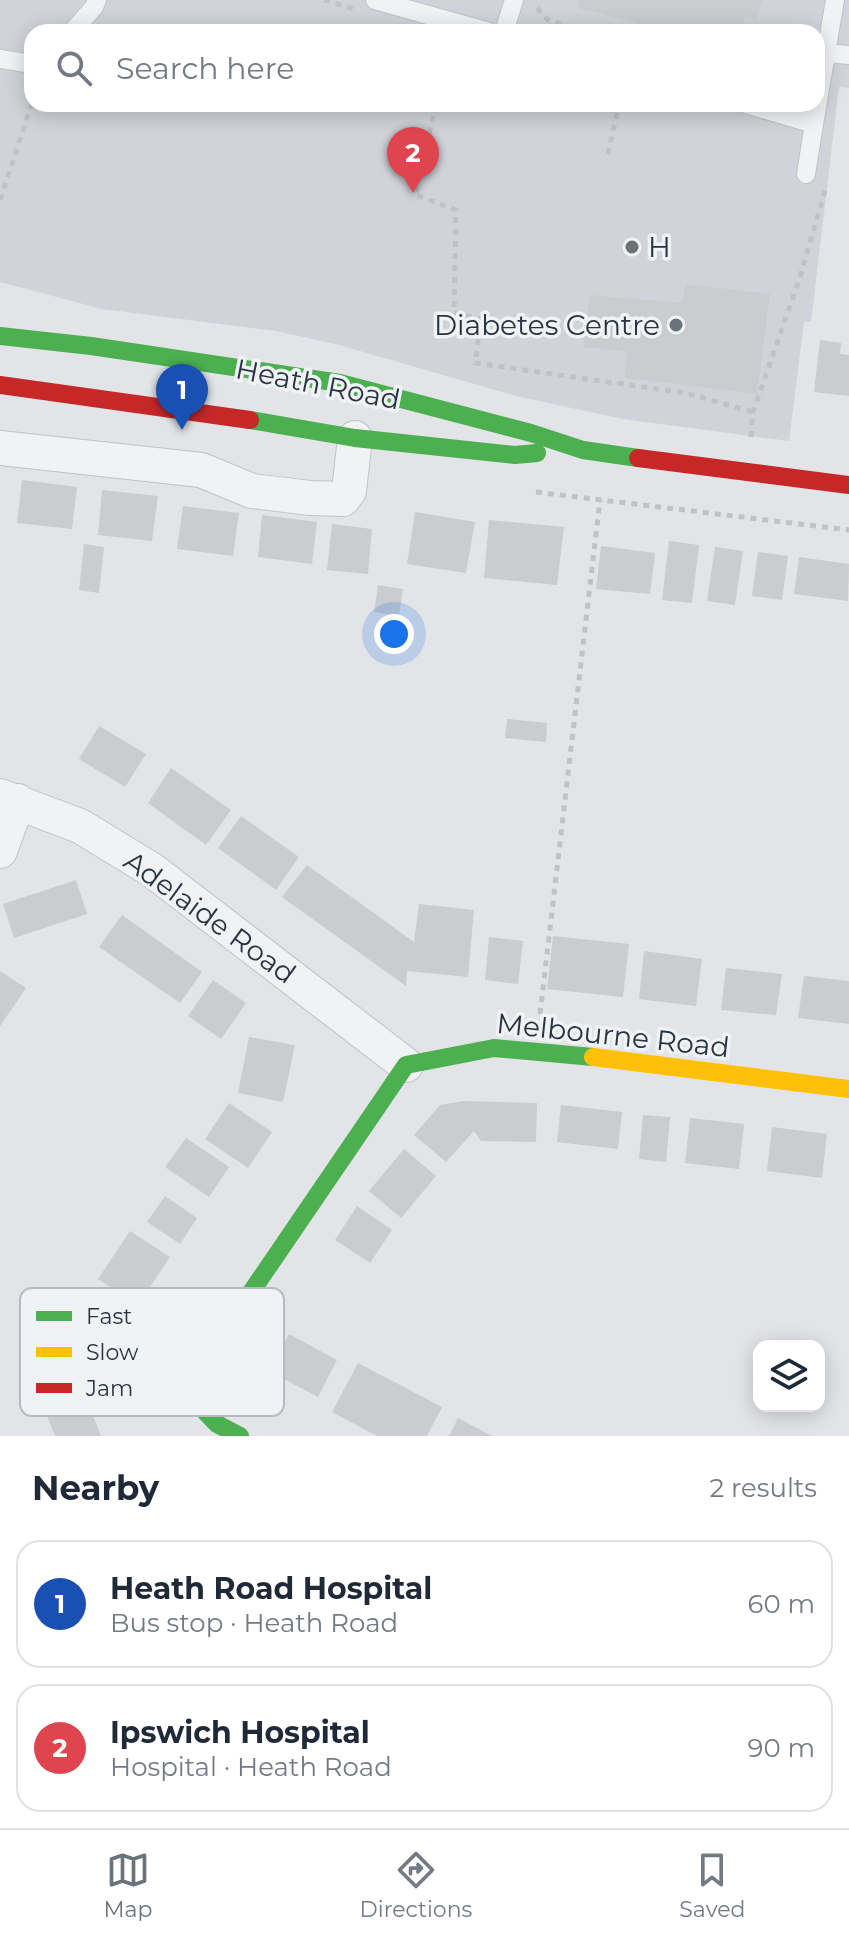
<!DOCTYPE html>
<meta charset="utf-8">
<style>
body{margin:0;font-family:Montserrat,sans-serif;background:#f6f6f7;color:#1f2937}
.controls{position:absolute;right:24px;bottom:24px;display:grid;overflow:hidden;border-radius:16px;box-shadow:0 4px 20px #0003}
.controls button{width:72px;height:72px;display:grid;place-items:center;padding:0;border:0;border-bottom:2px solid #e0e1e3;background:#fff;color:#1f2937;font:40px sans-serif}
.you{position:absolute;left:394px;top:634px;width:28px;height:28px;margin:-20px;border:6px solid #fff;border-radius:50%;background:#1a73e8;box-shadow:0 0 0 12px #1a73e833}
.badge{display:grid;place-items:center;width:52px;height:52px;border-radius:50%;background:#6a727a;color:#fff;font-size:26px;font-weight:700}
.pin{position:absolute;translate:-50% -66px;filter:drop-shadow(0 2px 4px #0008)}
.pin::after{content:'';position:absolute;top:42px;width:28px;height:24px;background:inherit;clip-path:polygon(0 0,100% 0,50% 100%)}
.list{margin:0;padding:0;list-style:none}
h2{display:flex;justify-content:space-between;align-items:center;height:104px;margin:0;padding:0 32px;font-size:34px}
h2 small{font-size:26px;font-weight:400;color:#747a83}
.list li{display:grid;grid-template-columns:52px 1fr auto;gap:24px;align-items:center;box-sizing:border-box;height:128px;margin:0 16px 16px;padding:0 16px;border:2px solid #e0e1e3;border-radius:24px}
.list b{display:block;font-size:30px;white-space:nowrap}
.list p{margin:0;font-size:26px;white-space:nowrap;color:#747a83}
.list em{font-size:26px;font-style:normal;color:#747a83}
.icon{flex:none;width:44px;height:44px;fill:none;stroke:currentColor;stroke-width:2;stroke-linecap:round;stroke-linejoin:round}
.map{position:relative;flex:none;width:849px;height:1436px;overflow:hidden}
.search{position:absolute;background:#fff;box-shadow:0 4px 20px #0003;left:24px;right:24px;top:24px;height:88px;display:flex;align-items:center;gap:20px;box-sizing:border-box;padding:0 28px;border-radius:24px;color:#747a83;font-size:30px}
.sheet{height:392px;background:#fff}
nav{display:flex;justify-content:space-around;align-items:center;box-sizing:border-box;height:112px;border-top:2px solid #e0e1e3;background:#fff;font-size:22px;color:#747a83}
nav a{display:grid;justify-items:center;gap:4px}
nav .on{color:#6a727a}
.map>svg:first-child{display:block}
</style>
<div class="map">
<svg width="849" height="1436" viewBox="0 0 849 1436">
<rect width="100%" height="100%" fill="#e2e4e7"/>
<path fill="#d0d4da" fill-rule="evenodd" d="M0,0H849V88L839,87L811,322H804L789,441L623,419L520,397L339,345L276,331L102,309L0,282ZM32,32H817V104H32Z"/>
<g fill="#cacccf">
<path d="M580,0H762L757,19L745,16L741,32H672L578,8Z"/>
<path d="M686,284L770,294L757,394L625,378L627,352L583,347L590,295L682,303Z"/>
<path d="M820,340L841,343L840,354L849,355V396L814,392Z"/>
<path d="M22,480L77,487L72,529L17,523Z"/>
<path d="M102,490L158,496L152,541L98,535Z"/>
<path d="M183,506L239,513L233,556L177,549Z"/>
<path d="M415,512L475,522L466,573L407,564Z"/>
<path d="M262,515L317,522L312,564L258,557Z"/>
<path d="M489,520L564,527L557,585L484,578Z"/>
<path d="M332,524L372,529L368,574L327,570Z"/>
<path d="M669,541L699,545L692,603L662,600Z"/>
<path d="M84,544L104,547L99,593L79,590Z"/>
<path d="M601,546L655,553L650,594L596,589Z"/>
<path d="M715,547L743,551L735,605L707,601Z"/>
<path d="M758,552L788,556L782,600L752,596Z"/>
<path d="M799,557L849,564L848,601L794,594Z"/>
<path d="M378,585L403,589L399,616L374,612Z"/>
<path d="M507,719L547,723L546,742L505,738Z"/>
<path d="M99,726L146,754L125,787L79,759Z"/>
<path d="M171,768L231,810L206,845L148,803Z"/>
<path d="M241,816L299,857L276,890L218,848Z"/>
<path d="M307,865L414,942L419,904L474,910L468,977L407,971L406,986L282,897Z"/>
<path d="M76,880L87,914L14,938L3,904Z"/>
<path d="M122,915L202,972L180,1003L99,947Z"/>
<path d="M553,936L629,944L623,997L547,989Z"/>
<path d="M489,937L523,941L518,984L485,980Z"/>
<path d="M644,951L702,959L696,1006L639,999Z"/>
<path d="M726,968L782,974L776,1015L721,1010Z"/>
<path d="M0,971L26,988L0,1026Z"/>
<path d="M804,976L849,981V1024L798,1018Z"/>
<path d="M213,980L246,1003L221,1039L188,1016Z"/>
<path d="M249,1037L295,1045L283,1102L238,1093Z"/>
<path d="M464,1101L537,1103L536,1142L481,1141L474,1131L446,1162L414,1135L440,1105Z"/>
<path d="M229,1103L272,1132L248,1168L205,1139Z"/>
<path d="M561,1105L622,1112L618,1149L557,1142Z"/>
<path d="M643,1115L670,1117L666,1162L639,1159Z"/>
<path d="M690,1118L744,1124L739,1169L685,1163Z"/>
<path d="M772,1127L827,1134L822,1178L767,1171Z"/>
<path d="M186,1138L229,1167L209,1197L165,1167Z"/>
<path d="M404,1149L436,1176L401,1218L369,1191Z"/>
<path d="M165,1196L197,1218L180,1244L147,1222Z"/>
<path d="M357,1206L392,1230L370,1263L335,1240Z"/>
<path d="M130,1231L170,1257L138,1305L98,1279Z"/>
<path d="M289,1334L337,1360L318,1397L269,1371Z"/>
<path d="M358,1363L442,1407L427,1436H377L332,1412Z"/>
<path d="M83,1390L101,1436H55L43,1406Z"/>
<path d="M458,1418L492,1436H449Z"/>
</g>
<g fill="none" stroke-linecap="round" stroke-linejoin="round">
<g stroke="#c0c2c5" stroke-width="20">
<g id="lane">
<path d="M375,0L489,32"/>
<path d="M72,32L94,7L97,0"/>
<path d="M504,32L514,0"/>
<path d="M825,53L849,55"/>
<path d="M0,59L32,64"/>
<path d="M746,104L814,124L835,0"/>
<path d="M806,174L814,124"/>
</g>
</g>
<g stroke="#c0c2c5" stroke-width="36">
<g id="street">
<path d="M0,448L201,470L252,491L310,498L343,499L349,491L355,438"/>
<path d="M0,796L80,826L152,870L406,1065"/>
<path d="M0,851L18,801"/>
</g>
</g>
<g stroke="#c0c3c6" stroke-width="5" stroke-dasharray="6 6" stroke-linecap="butt">
<path d="M324,0L354,9"/>
<path d="M537,8L548,20L589,32"/>
<path d="M436,104L415,195L456,210L454,313L481,319L475,363L686,393L753,412"/>
<path d="M608,154L619,104"/>
<path d="M0,200L32,103"/>
<path d="M751,437L753,412L799,280L825,191"/>
<path d="M536,492L849,530"/>
<path d="M540,1014L600,500"/>
</g>
<use href="#lane" stroke="#f1f2f4" stroke-width="18"/>
<use href="#street" stroke="#f1f2f4" stroke-width="34"/>
<g stroke="#4caf50" stroke-width="18">
<path d="M0,336L91,346L340,383L531,433L583,450L638,458"/>
<path d="M250,420L355,438L515,455L537,453"/>
<path d="M240,1436L217,1424L194,1400L198,1370L406,1065L494,1048L593,1057"/>
</g>
<path stroke="#ffc107" stroke-width="18" d="M593,1057L849,1089"/>
<g stroke="#c62828" stroke-width="18">
<path d="M0,385L250,420"/>
<path d="M638,458L849,485"/>
</g>
</g>
<g fill="#6a727a" stroke="#eff3f6" stroke-width="3">
<circle cx="632" cy="247" r="8"/>
<circle cx="676" cy="325" r="8"/>
</g>
<g text-anchor="middle" dominant-baseline="central" stroke-width="7" stroke-linejoin="round" paint-order="stroke">
<g font-size="28" fill="#293440" stroke="#eff3f6" text-anchor="start">
<text x="648" y="247">H</text>
<text x="660" y="325" text-anchor="end">Diabetes Centre</text>
</g>
<g font-size="28" fill="#293440" stroke="#eff3f6">
<text transform="translate(318 384) rotate(11)">Heath Road</text>
<text transform="translate(210 917) rotate(36)">Adelaide Road</text>
<text transform="translate(613 1035) rotate(6)">Melbourne Road</text>
</g>
</g>
<rect x="20" y="1288" width="264" height="128" rx="12" fill="#eff3f6" stroke="#b4babf" stroke-width="2"/>
<rect x="36" y="1311" width="36" height="10" fill="#4caf50"/>
<rect x="36" y="1347" width="36" height="10" fill="#ffc107"/>
<rect x="36" y="1383" width="36" height="10" fill="#c62828"/>
<g font-size="22" fill="#293440">
<text x="86" y="1324">Fast</text>
<text x="86" y="1360">Slow</text>
<text x="86" y="1396">Jam</text>
</g>
</svg>
<div class="controls">
<button><svg class="icon" aria-label="layers" viewBox="0 0 24 24"><path d="M12 4l9 5-9 5-9-5zM3 14l9 5 9-5"/></svg></button>
</div>
<div class="you"></div>
<div class="pin badge" style="left:182px;top:430px;background:#1a4fb4">1</div>
<div class="pin badge" style="left:413px;top:193px;background:#e0444e">2</div>
<div class="search"><svg class="icon" aria-label="search" viewBox="0 0 24 24"><circle cx="10" cy="10" r="6"/><path d="M15 15l6 6"/></svg>Search here</div>
</div>
<section class="sheet">
<h2>Nearby<small>2 results</small></h2>
<ul class="list">
<li><span class="badge" style="background:#1a4fb4">1</span><div><b>Heath Road Hospital</b><p>Bus stop · Heath Road</p></div><em>60 m</em></li>
<li><span class="badge" style="background:#e0444e">2</span><div><b>Ipswich Hospital</b><p>Hospital · Heath Road</p></div><em>90 m</em></li>
</ul>
</section>
<nav>
<a class="on"><svg class="icon" aria-label="map" viewBox="0 0 24 24"><path d="M3 6l6-2 6 2 6-2v14l-6 2-6-2-6 2zM9 4v14M15 6v14"/></svg>Map</a>
<a><svg class="icon" aria-label="directions" viewBox="0 0 24 24"><path d="M12 3l9 9-9 9-9-9zM9 14v-3h6M13 9l2 2-2 2"/></svg>Directions</a>
<a><svg class="icon" aria-label="saved" viewBox="0 0 24 24"><path d="M7 4h10v16l-5-4-5 4z"/></svg>Saved</a>
</nav>
